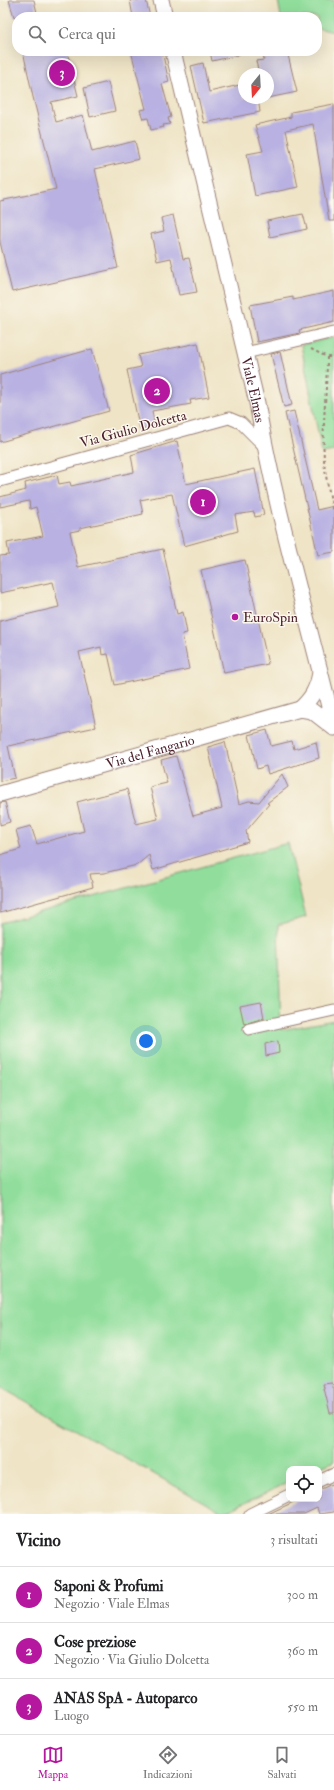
<!DOCTYPE html>
<html lang="it">
<meta charset="utf-8">
<style>
body{margin:0;font-family:"IM FELL Double Pica",serif;background:#f2f2f2;color:#202124}
.controls{position:absolute;right:12px;bottom:12px;display:grid;overflow:hidden;border-radius:8px;box-shadow:0 4px 16px #0002}
.controls button{width:36px;height:36px;display:grid;place-items:center;padding:0;border:0;border-bottom:1px solid #e0e0e0;background:#fff;color:#202124;font:20px sans-serif}
.compass{position:absolute;left:238px;top:68px;width:36px;height:36px;border-radius:50%;background:#fff;box-shadow:0 4px 16px #0002;rotate:198deg}
.you{position:absolute;left:146px;top:1041px;width:14px;height:14px;margin:-10px;border:3px solid #fff;border-radius:50%;background:#1a73e8;box-shadow:0 0 0 6px #1a73e833}
.badge{display:grid;place-items:center;width:26px;height:26px;border-radius:50%;background:#b5179e;color:#fff;font-size:13px;font-weight:700}
.pin{position:absolute;translate:-50% -50%;border:2px solid #fff;box-shadow:0 1px 4px #0006}
.list{margin:0;padding:0;list-style:none}
h2{display:flex;justify-content:space-between;align-items:center;height:52px;margin:0;padding:0 16px;font-size:17px}
h2 small{font-size:13px;font-weight:400;color:#757577}
.list li{display:grid;grid-template-columns:26px 1fr auto;gap:12px;align-items:center;box-sizing:border-box;height:56px;padding:0 16px;border-top:1px solid #e0e0e0}
.list b{display:block;font-size:15px;white-space:nowrap}
.list p{margin:0;font-size:13px;white-space:nowrap;color:#757577}
.list em{font-size:13px;font-style:normal;color:#757577}
.icon{flex:none;width:22px;height:22px;fill:none;stroke:currentColor;stroke-width:2;stroke-linecap:round;stroke-linejoin:round}
.map{position:relative;flex:none;width:334px;height:1514px;overflow:hidden}
.search{position:absolute;background:#fff;box-shadow:0 4px 16px #0002;left:12px;right:12px;top:12px;height:44px;display:flex;align-items:center;gap:10px;box-sizing:border-box;padding:0 14px;border-radius:16px;color:#757577;font-size:15px}
.sheet{height:220px;background:#fff}
nav{display:flex;justify-content:space-around;align-items:center;box-sizing:border-box;height:56px;border-top:1px solid #e0e0e0;background:#fff;font-size:11px;color:#757577}
nav a{display:grid;justify-items:center;gap:2px}
nav .on{color:#b5179e}
.map>svg:first-child{display:block}
</style>
<div class="map">
<svg width="334" height="1514" viewBox="0 0 334 1514">
<rect width="100%" height="100%" fill="#fbf7ec"/>
<filter id="ink" filterUnits="userSpaceOnUse"><feTurbulence type="fractalNoise" baseFrequency=".025" numOctaves="2"/><feDisplacementMap in="SourceGraphic" scale="8" xChannelSelector="R" yChannelSelector="G"/><feConvolveMatrix kernelMatrix="1 2 1 2 8 2 1 2 1" color-interpolation-filters="sRGB"/></filter>
<filter id="wash" filterUnits="userSpaceOnUse"><feTurbulence type="fractalNoise" baseFrequency=".012" numOctaves="4" result="noise"/><feDisplacementMap in="SourceGraphic" scale="16" xChannelSelector="R" yChannelSelector="G"/><feGaussianBlur stdDeviation="0.9" result="paint"/><feColorMatrix in="noise" values="0 0 0 0 0 0 0 0 0 0 0 0 0 0 0 0 0 1.4 0 .05"/><feComposite in="paint" operator="in"/></filter>
<g filter="url(#wash)">
<rect width="100%" height="100%" fill="#efe4c6"/>
<g fill="#91de9c" stroke="#6e7e64">
<path d="M278,0H334V32L317,28V17H281Z"/>
<path d="M334,337V451L322,453L301,345Z"/>
<path d="M288,843L306,917L278,925L281,1030L334,1020V1461L317,1469H289V1482L223,1513L0,1387V923Z"/>
</g>
<g id="blocks">
<g fill="#b8b1e2">
<path d="M9,0H34L38,17H14Z"/>
<path d="M130,0H146L150,17H133Z"/>
<path d="M23,51H67L78,96L51,102L56,122L83,115L92,152L135,141L139,159L95,169L118,268L12,292L0,242V201L56,189L33,97Z"/>
<path d="M131,51H162L169,82L162,84L171,117L168,118L170,124L163,125L164,127L151,130L148,118L143,119L140,110L146,109Z"/>
<path d="M210,51H238L239,55L212,61Z"/>
<path d="M263,51H287L297,92L268,98V74H259L256,61L264,60Z"/>
<path d="M203,63L209,92L244,84V98H258L260,112L204,123L191,66Z"/>
<path d="M108,82L115,111L90,117L84,88Z"/>
<path d="M334,104V221H329L313,124L286,130L298,187L255,196L247,154L263,151L255,125L291,117V112Z"/>
<path d="M303,214L307,229L270,237L267,221Z"/>
<path d="M173,215L183,259L189,258L197,292L179,295L171,258L157,261L151,234L164,231L161,218Z"/>
<path d="M334,291V322L299,330L300,333L257,342L250,305L293,297V300Z"/>
<path d="M198,343L209,397L190,400L191,404L152,411L155,427L140,430L127,370L141,367L138,355Z"/>
<path d="M92,349L109,411L0,442V375Z"/>
<path d="M280,352L292,405L284,407L271,354Z"/>
<path d="M294,411L317,510L334,506V552L318,555L285,413Z"/>
<path d="M177,441L186,484L255,469L264,515L255,517L254,512L235,515L238,531L184,546L172,494L140,500L143,514L80,528V530L70,532L78,567L163,549L177,614L183,612L187,633L182,634L189,669L115,685L108,654L102,655L101,647L79,652L96,727L8,746L15,778L0,781V621L59,607L53,582L0,593V556L9,555L7,543L43,536L36,507L30,509L29,501L0,507V497L26,490L25,483L57,475L59,484L70,482L71,486L134,472L131,455Z"/>
<path d="M245,560L268,664L224,673L201,570Z"/>
<path d="M267,730L271,746L292,741L294,749L316,742L319,758L268,774L266,766L257,769L249,735Z"/>
<path d="M225,742L239,804L249,801L259,802L282,774L288,787L267,803L269,804L246,831L248,842L153,870L149,855L137,865L104,873L90,874L93,887L0,913V855L21,849L16,830L31,826L37,844L84,831L77,802L127,789L136,824L158,819L150,787L167,783L161,760L176,756L193,816L222,808L208,747Z"/>
<path d="M5,802L10,822L0,825V803Z"/>
<path d="M261,1002L264,1018L244,1024L240,1006Z"/>
<path d="M278,1041L279,1053L266,1056L265,1044Z"/>
<path d="M332,1383L334,1390V1413H330L323,1384Z"/>
<path d="M332,1484L334,1491V1512L319,1514L317,1508L304,1514H268L300,1499H319V1490Z"/>
</g>
</g>
</g>
<g filter="url(#ink)">
<use href="#blocks" fill-opacity="0" stroke="#9c8278" stroke-width="1"/>
<g fill="none" stroke-linecap="round" stroke-linejoin="round">
<g stroke="#9c8278" stroke-width="13">
<g id="street">
<path d="M245,353L334,332"/>
<path d="M0,481L229,418L241,423L264,446"/>
<path d="M249,1029L334,1010"/>
<path d="M319,1481L334,1474"/>
<path d="M250,1514L289,1495"/>
</g>
</g>
<g stroke="#9c8278" stroke-width="17">
<g id="secondary">
<path d="M161,0L165,17"/>
<path id="s1" d="M173,51L257,403C276,512 308,619 334,727"/>
<path d="M300,709C312,698 317,689 320,673"/>
<path id="s2" d="M0,794L300,709L312,711L334,728"/>
</g>
</g>
<g stroke="#9c8278" stroke-width="2" stroke-dasharray="3 3" stroke-linecap="butt">
<path d="M311,349L327,357H334"/>
<path d="M327,357C327,391 322,425 324,459C325,476 330,494 333,511"/>
</g>
<use href="#street" stroke="#fff" stroke-width="11"/>
<use href="#secondary" stroke="#fff" stroke-width="15"/>
</g>
</g>
<circle fill="#b5179e" stroke="#fbf7ec" stroke-width="1.5" cx="235" cy="617" r="4"/>
<g text-anchor="middle" dominant-baseline="central" stroke-width="3" stroke-linejoin="round" paint-order="stroke">
<g font-size="14" fill="#4a1f2b" stroke="#fbf7ec">
<text stroke="none"><textPath href="#s1" startOffset="348">Viale Elmas</textPath></text>
<text transform="translate(133 429) rotate(-15)">Via Giulio Dolcetta</text>
<text stroke="none"><textPath href="#s2" startOffset="156">Via del Fangario</textPath></text>
</g>
<g font-size="14" fill="#4a1f2b" stroke="#fbf7ec" text-anchor="start">
<text x="243" y="617">EuroSpin</text>
</g>
</g>
</svg>
<div class="controls">
<button><svg class="icon" aria-label="locate" viewBox="0 0 24 24"><circle cx="12" cy="12" r="6"/><path d="M12 2v4M12 18v4M2 12h4M18 12h4"/></svg></button>
</div>
<svg class="compass" viewBox="-18 -18 36 36"><path d="M0-13l5 13h-10z" fill="#e53935"/><path d="M0 13l5-13h-10z" fill="#757577"/></svg>
<div class="you"></div>
<div class="pin badge" style="left:203px;top:502px">1</div>
<div class="pin badge" style="left:157px;top:391px">2</div>
<div class="pin badge" style="left:62px;top:73px">3</div>
<div class="search"><svg class="icon" aria-label="search" viewBox="0 0 24 24"><circle cx="10" cy="10" r="6"/><path d="M15 15l6 6"/></svg>Cerca qui</div>
</div>
<section class="sheet">
<h2>Vicino<small>3 risultati</small></h2>
<ul class="list">
<li><span class="badge">1</span><div><b>Saponi &amp; Profumi</b><p>Negozio · Viale Elmas</p></div><em>300 m</em></li>
<li><span class="badge">2</span><div><b>Cose preziose</b><p>Negozio · Via Giulio Dolcetta</p></div><em>360 m</em></li>
<li><span class="badge">3</span><div><b>ANAS SpA - Autoparco</b><p>Luogo</p></div><em>550 m</em></li>
</ul>
</section>
<nav>
<a class="on"><svg class="icon" aria-label="map" viewBox="0 0 24 24"><path d="M3 6l6-2 6 2 6-2v14l-6 2-6-2-6 2zM9 4v14M15 6v14"/></svg>Mappa</a>
<a><svg class="icon" aria-label="directions" viewBox="0 0 24 24"><path d="M12 3l9 9-9 9-9-9zM9 14v-3h6M13 9l2 2-2 2"/></svg>Indicazioni</a>
<a><svg class="icon" aria-label="saved" viewBox="0 0 24 24"><path d="M7 4h10v16l-5-4-5 4z"/></svg>Salvati</a>
</nav>
